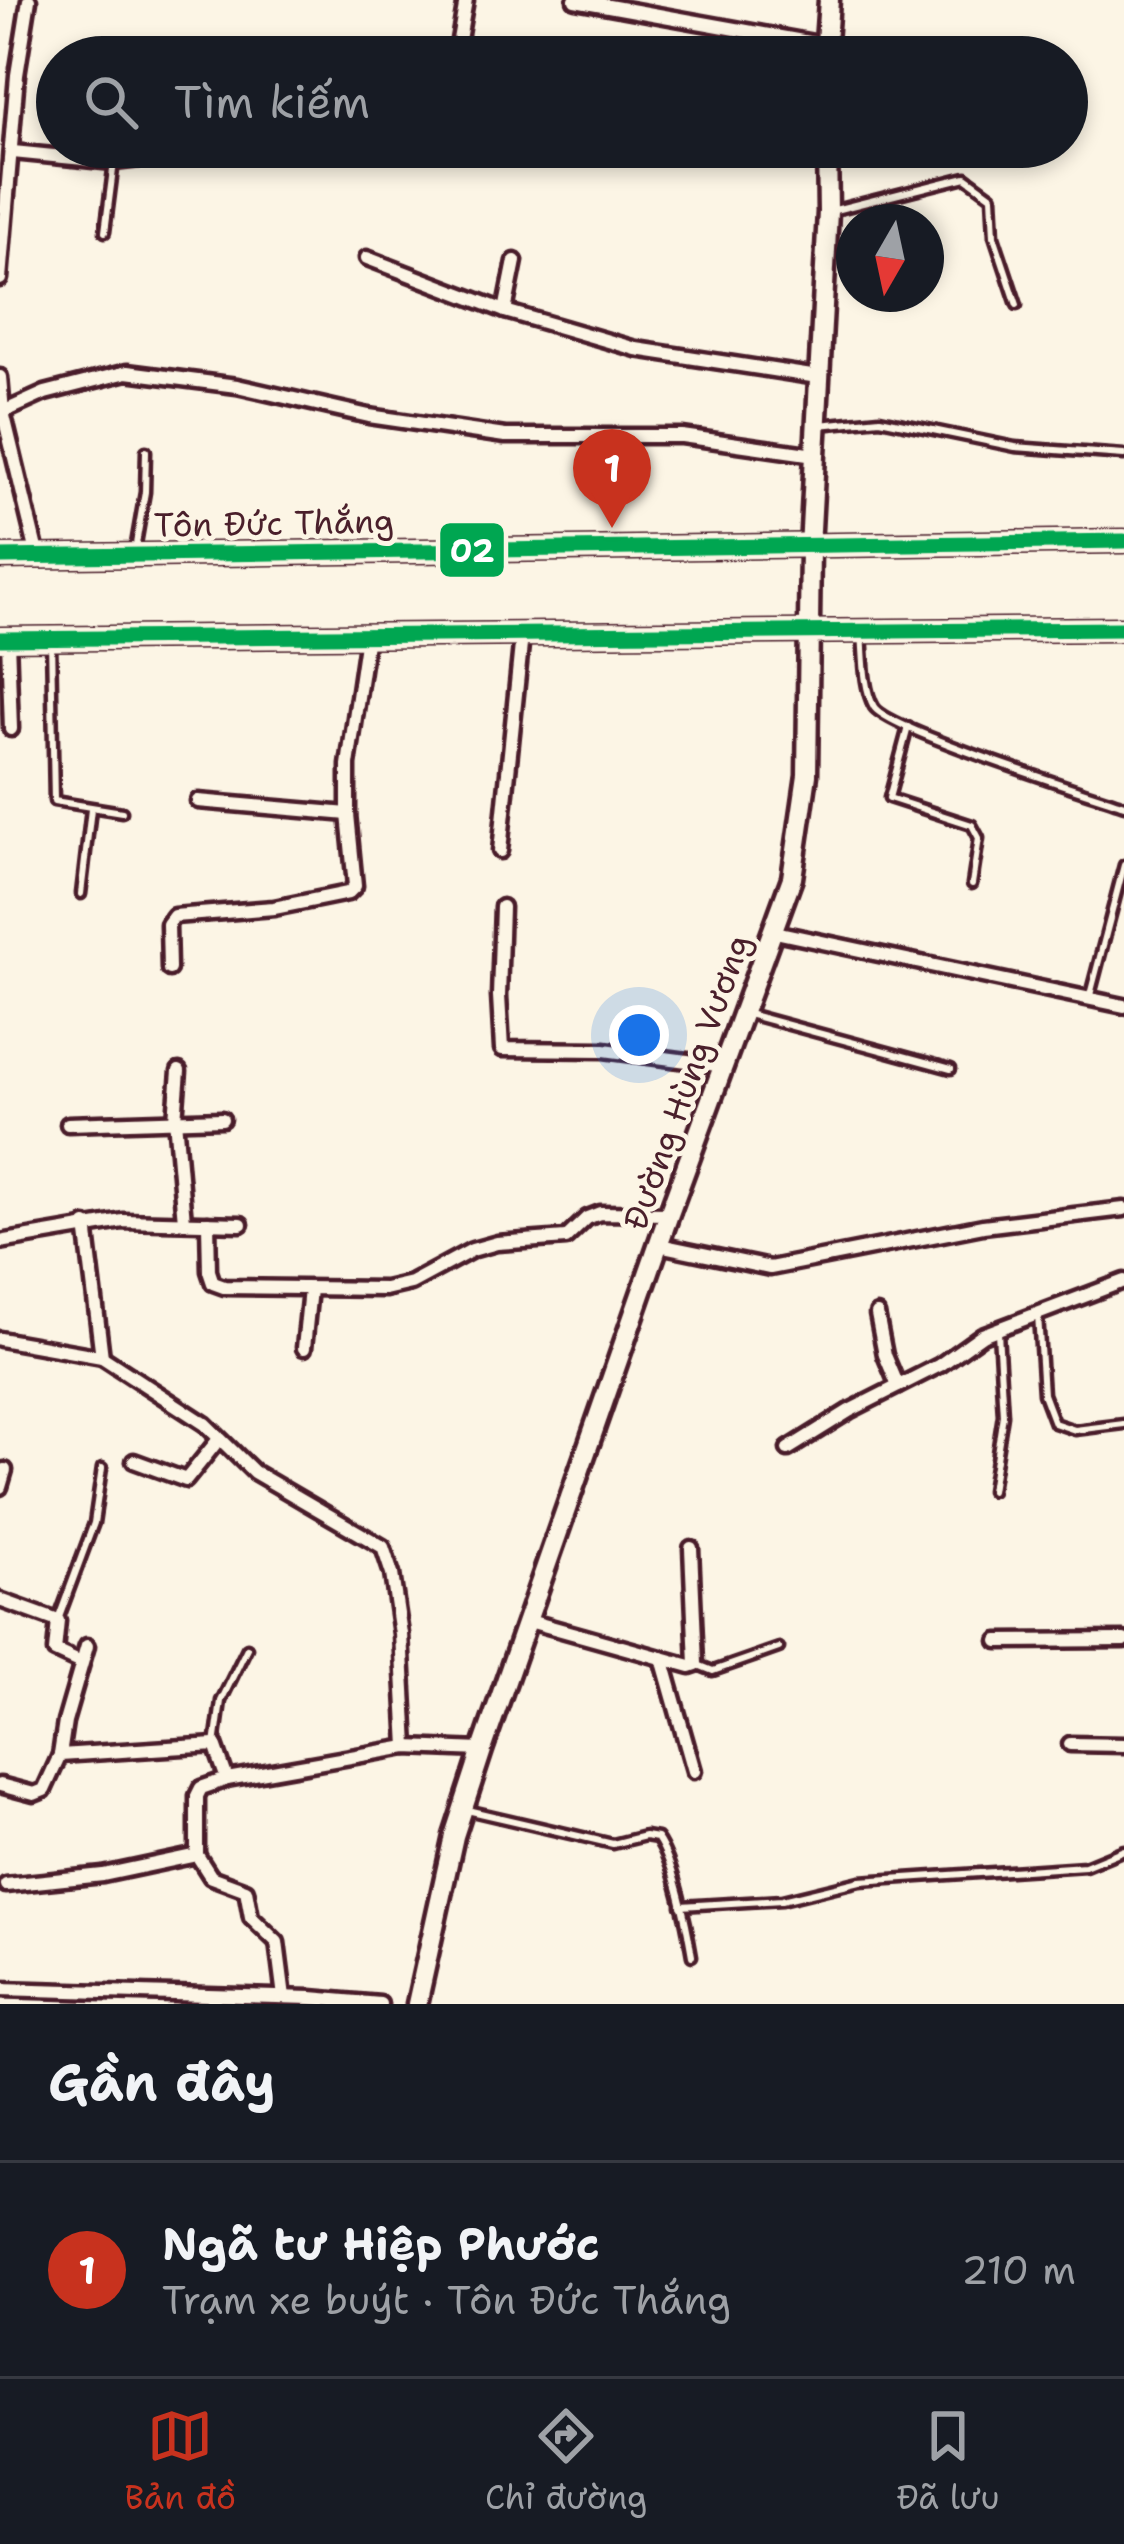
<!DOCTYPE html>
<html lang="vi">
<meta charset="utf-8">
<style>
body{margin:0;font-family:"Shantell Sans",sans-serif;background:#242831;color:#f1f3f6}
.compass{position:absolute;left:836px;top:204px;width:108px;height:108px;border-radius:50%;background:#171b24;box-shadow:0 6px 18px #0003;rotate:189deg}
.you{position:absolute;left:639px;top:1035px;width:42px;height:42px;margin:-30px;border:9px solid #fff;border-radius:50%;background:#1a73e8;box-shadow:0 0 0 18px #1a73e833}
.badge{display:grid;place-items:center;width:78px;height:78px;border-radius:50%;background:#c8321e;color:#fff;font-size:39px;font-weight:700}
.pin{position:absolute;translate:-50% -99px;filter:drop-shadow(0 3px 6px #0008)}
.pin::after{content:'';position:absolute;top:63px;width:42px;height:36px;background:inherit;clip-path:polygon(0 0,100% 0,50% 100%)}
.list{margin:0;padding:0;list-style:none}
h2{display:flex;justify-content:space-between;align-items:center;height:156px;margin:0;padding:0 48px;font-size:51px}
h2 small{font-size:39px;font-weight:400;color:#9ea1a6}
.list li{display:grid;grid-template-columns:78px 1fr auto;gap:36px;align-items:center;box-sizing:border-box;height:216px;padding:0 48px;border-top:3px solid #363941}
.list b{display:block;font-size:45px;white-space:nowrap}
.list p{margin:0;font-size:39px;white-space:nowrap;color:#9ea1a6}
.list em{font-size:39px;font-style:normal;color:#9ea1a6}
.icon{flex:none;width:66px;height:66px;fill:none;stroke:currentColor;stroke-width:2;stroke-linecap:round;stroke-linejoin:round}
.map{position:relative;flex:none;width:1124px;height:2004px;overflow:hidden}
.search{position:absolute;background:#171b24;box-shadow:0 6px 18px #0003;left:36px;right:36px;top:36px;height:132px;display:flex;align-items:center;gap:30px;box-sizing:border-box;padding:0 42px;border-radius:66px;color:#9ea1a6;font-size:45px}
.sheet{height:372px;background:#171b24}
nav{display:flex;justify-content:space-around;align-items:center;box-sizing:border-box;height:168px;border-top:3px solid #363941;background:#171b24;font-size:33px;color:#9ea1a6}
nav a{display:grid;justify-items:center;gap:6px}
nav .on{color:#c8321e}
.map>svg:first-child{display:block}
</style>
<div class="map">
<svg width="1124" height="2004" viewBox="0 0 1124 2004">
<rect width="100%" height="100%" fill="#fcf5e5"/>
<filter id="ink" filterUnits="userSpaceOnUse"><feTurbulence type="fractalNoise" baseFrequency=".00833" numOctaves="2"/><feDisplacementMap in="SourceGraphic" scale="24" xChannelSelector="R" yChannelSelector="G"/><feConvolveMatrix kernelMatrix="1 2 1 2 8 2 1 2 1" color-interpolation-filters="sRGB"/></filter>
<g filter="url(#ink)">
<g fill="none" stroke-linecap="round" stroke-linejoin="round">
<g stroke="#4a1f2b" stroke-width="15">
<g id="lane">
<path d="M831,211L966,177L992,196L994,236L1017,305"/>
<path d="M105,232L114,162"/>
<path d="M819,425L880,419L1015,447L1124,455"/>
<path d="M135,550L145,492L146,451"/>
<path d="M862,634C864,655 863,688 874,707C889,730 1086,792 1124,805"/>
<path d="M51,639L54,801L122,812"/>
<path d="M908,727L889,798L972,825L979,838L972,884"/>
<path d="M81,894L91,809"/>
<path d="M1090,995L1124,865"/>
<path d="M748,1014L951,1069"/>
<path d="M1038,1315L1043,1394L1054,1423L1075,1430L1124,1424"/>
<path d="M991,1491L1003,1415L998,1332"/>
<path d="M58,1620L94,1523L102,1468"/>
<path d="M698,1665L713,1671L779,1648"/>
<path d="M215,1745L221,1701L247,1648"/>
<path d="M467,1810L613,1844L645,1836L657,1838C674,1862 687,1926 692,1956"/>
<path d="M681,1906L782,1900L860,1881L1085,1866L1124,1850"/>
</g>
</g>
<g stroke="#4a1f2b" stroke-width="21">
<g id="street">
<path d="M575,0L825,45"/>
<path d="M456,57L466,0"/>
<path d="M13,152L114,162L242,147"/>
<path d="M367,258L505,311L636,349L818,377"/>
<path d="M0,279L17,75L29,0"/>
<path d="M505,311L515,261"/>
<path d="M0,377L3,412L38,557"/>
<path d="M3,412L45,393L127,372L237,386L369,416L505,436H682L815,455"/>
<path d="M8,639L11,729"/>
<path d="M198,801L348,814"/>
<path d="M500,851L522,635"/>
<path d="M502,907L499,996L502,1049L604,1050L725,1066"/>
<path d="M775,932L1124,1006"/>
<path d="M169,969L168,924L174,916L274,908L348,893L355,886L348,814V765L367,636"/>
<path d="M179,1071L175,1119L184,1221"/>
<path d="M68,1124L222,1119"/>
<path d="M208,1223L209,1271L213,1283L224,1287L385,1289L411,1283L472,1250L497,1243L566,1238L587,1218L600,1213L669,1214"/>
<path d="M86,1225L102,1357"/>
<path d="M0,1242L123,1221L241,1224"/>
<path d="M659,1245L770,1268L983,1226L1124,1209"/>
<path d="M877,1314L885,1355L898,1386"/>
<path d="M0,1339L102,1357L205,1424L254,1472L383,1547L392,1574L401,1634L407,1747"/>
<path d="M304,1348L310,1289"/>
<path d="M788,1449L849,1411L940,1365L982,1335L1124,1281"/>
<path d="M134,1461L186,1480L219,1439"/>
<path d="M0,1487L5,1470"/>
<path d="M0,1600L58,1621L55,1651L81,1663"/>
<path d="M529,1621L690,1666L696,1664L691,1548"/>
<path d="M998,1641L1124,1640"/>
<path d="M662,1658L694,1771"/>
<path d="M1070,1744L1124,1745"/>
<path d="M60,1755L65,1722L87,1646"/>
<path d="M0,1785L34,1794L44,1790L60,1755L215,1745L227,1779"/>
<path d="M197,1855L211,1877L246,1890L251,1917L277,1942L284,1997"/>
<path d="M6,1885L103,1875L197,1855V1796L201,1788L227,1779L407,1747L482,1750"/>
<path d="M0,1989L311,1998L380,2004"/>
</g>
</g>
<g stroke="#4a1f2b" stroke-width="27">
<g id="secondary">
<path d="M825,57L829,0"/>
<path d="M417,2004L454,1836L482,1750L669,1214L792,878L807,775L810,548L828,212L827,147"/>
</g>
</g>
<g stroke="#4a1f2b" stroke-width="27">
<g id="primary">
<path d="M0,557L1124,541"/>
<path d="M0,639L1124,629"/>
</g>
</g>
<use href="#lane" stroke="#fcf5e5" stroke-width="6"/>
<use href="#street" stroke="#fcf5e5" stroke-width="12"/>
<use href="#secondary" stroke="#fcf5e5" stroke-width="18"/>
<use href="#primary" stroke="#fcf5e5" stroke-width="18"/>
<g stroke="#fcf5e5" stroke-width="24">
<g id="bus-1">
<path d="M0,557L1124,541"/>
<path d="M0,639L1124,629"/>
</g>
</g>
<use href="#bus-1" stroke="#00a651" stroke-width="15"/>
</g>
</g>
<g text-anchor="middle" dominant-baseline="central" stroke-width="10" stroke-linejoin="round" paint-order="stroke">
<g font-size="33" fill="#4a1f2b" stroke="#fcf5e5">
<text transform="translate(274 523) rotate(-1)">Tôn Đức Thắng</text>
<text transform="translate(687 1082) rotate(-70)">Đường Hùng Vương</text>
</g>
</g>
<rect stroke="#fcf5e5" stroke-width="4.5" x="438" y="521" width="68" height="58" rx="12" fill="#00a651"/>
<g font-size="33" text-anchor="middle" font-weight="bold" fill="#fff">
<text x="472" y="562">02</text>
</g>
</svg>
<svg class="compass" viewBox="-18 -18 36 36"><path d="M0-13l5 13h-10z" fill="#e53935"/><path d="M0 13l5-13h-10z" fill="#9ea1a6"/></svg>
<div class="you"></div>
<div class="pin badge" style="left:612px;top:528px">1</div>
<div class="search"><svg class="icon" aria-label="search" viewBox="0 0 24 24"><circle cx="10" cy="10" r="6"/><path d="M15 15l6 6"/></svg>Tìm kiếm</div>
</div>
<section class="sheet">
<h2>Gần đây<small></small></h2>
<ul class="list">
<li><span class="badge">1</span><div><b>Ngã tư Hiệp Phước</b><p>Trạm xe buýt · Tôn Đức Thắng</p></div><em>210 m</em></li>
</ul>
</section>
<nav>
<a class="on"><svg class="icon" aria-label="map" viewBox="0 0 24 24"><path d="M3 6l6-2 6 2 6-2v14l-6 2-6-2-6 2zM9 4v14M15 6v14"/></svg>Bản đồ</a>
<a><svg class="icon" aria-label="directions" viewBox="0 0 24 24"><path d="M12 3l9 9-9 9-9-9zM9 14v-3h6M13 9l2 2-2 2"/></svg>Chỉ đường</a>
<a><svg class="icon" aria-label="saved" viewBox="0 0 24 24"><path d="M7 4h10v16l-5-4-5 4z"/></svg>Đã lưu</a>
</nav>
